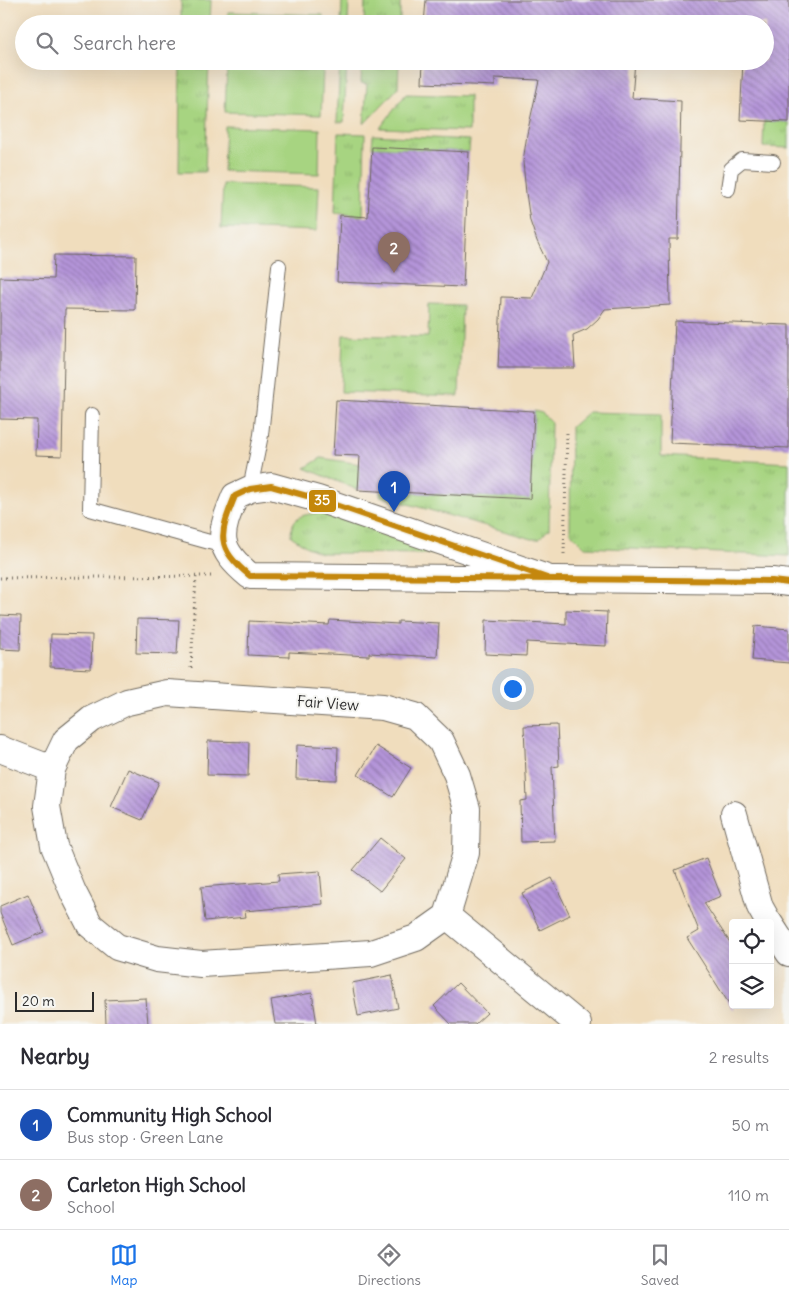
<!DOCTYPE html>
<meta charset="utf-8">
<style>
body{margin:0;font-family:Delius,sans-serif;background:#f2f2f3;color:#2b2b33}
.controls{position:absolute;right:15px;bottom:15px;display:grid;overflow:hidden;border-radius:5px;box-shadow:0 5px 20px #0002}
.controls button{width:45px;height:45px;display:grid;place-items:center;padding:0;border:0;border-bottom:1px solid #e1e1e2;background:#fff;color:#2b2b33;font:25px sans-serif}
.scale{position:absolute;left:15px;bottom:12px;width:79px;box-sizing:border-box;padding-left:5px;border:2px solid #2b2b2b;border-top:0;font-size:14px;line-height:18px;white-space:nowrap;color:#2b2b2b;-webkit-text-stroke:4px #f6f6f2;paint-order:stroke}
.you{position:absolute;left:512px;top:688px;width:18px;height:18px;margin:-12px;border:4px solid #fff;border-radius:50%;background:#1a73e8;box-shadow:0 0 0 8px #1a73e833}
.badge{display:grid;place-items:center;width:32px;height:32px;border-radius:50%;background:#1a73e8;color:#fff;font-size:16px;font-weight:700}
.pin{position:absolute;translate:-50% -41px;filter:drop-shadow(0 1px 2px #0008)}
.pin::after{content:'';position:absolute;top:26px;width:18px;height:15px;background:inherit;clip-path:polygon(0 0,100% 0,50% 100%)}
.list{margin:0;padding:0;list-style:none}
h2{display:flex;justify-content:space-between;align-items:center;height:65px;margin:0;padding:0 20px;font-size:21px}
h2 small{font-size:16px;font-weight:400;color:#7c7c81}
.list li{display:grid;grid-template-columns:32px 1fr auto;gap:15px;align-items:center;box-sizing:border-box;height:70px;padding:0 20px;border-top:1px solid #e1e1e2}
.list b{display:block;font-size:19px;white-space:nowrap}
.list p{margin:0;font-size:16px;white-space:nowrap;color:#7c7c81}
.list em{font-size:16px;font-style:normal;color:#7c7c81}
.icon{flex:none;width:28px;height:28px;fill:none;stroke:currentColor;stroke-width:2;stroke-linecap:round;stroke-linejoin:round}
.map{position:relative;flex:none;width:789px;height:1024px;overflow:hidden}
.search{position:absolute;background:#fff;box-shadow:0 5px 20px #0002;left:15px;right:15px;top:15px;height:55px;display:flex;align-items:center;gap:12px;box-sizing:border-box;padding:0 18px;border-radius:28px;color:#7c7c81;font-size:19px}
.sheet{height:205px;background:#fff}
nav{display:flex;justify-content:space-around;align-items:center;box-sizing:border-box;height:70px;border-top:1px solid #e1e1e2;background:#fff;font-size:14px;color:#7c7c81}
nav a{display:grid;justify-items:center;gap:2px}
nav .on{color:#1a73e8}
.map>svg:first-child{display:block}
</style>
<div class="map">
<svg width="789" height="1024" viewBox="0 0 789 1024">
<defs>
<pattern id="grass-tufts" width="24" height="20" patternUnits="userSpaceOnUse" patternTransform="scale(1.25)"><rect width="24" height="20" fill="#a7d481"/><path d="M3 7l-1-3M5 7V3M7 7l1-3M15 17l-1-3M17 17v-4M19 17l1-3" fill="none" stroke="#90b670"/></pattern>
<pattern id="building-back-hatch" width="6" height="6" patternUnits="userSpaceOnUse" patternTransform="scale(1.25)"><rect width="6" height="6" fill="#b494d9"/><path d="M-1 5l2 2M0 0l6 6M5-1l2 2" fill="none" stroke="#9379b0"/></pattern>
</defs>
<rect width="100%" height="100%" fill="#f6f6f2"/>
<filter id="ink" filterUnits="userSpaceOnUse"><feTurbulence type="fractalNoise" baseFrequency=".02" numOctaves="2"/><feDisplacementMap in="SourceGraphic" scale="10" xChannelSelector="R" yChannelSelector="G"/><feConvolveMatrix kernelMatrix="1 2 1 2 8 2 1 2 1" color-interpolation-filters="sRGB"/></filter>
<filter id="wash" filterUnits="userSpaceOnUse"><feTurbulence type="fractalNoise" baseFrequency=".0096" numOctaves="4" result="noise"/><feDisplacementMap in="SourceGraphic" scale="20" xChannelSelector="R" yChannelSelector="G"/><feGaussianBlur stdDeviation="1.12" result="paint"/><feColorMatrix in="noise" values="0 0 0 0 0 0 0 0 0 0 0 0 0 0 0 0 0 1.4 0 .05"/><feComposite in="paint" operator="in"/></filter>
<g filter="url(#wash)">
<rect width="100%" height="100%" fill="#f0ddbd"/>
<g fill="url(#grass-tufts)" stroke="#698056">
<path d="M181,0H211L210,24H181Z"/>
<path d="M342,0H349L348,24H341Z"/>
<path d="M365,0H400V24H364Z"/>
<path d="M180,61H209L205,172H179Z"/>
<path d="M340,61H347L344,122H337Z"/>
<path d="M362,61H399L398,88L364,124L367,84L361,83Z"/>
<path d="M406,94L469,96V131L380,128Z"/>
<path d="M764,121L789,122V148L763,147Z"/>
<path d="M338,133L365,134L363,216L335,213Z"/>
<path d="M373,135L470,140L469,152L372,147Z"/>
<path d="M429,304L462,305L459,396L341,392L343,335L428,337Z"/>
<path d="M534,411L542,413L551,422L549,529L539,539H532L380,496V491L529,499Z"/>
<path d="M588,412L661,414V456L789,463V556L585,547L570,532L571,427Z"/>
<path d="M321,458L360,464L358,490L305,468Z"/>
<path d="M324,512L447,551L432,554L321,553L307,547L291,536C291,513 306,515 324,512Z"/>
</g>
<g fill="#a7d481" stroke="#698056">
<path d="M228,12L323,15V24H227Z"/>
<path d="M227,68L323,71L321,115L225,112Z"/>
<path d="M225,126L320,129L319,174L223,171Z"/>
<path d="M223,184L319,187L317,231L221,228Z"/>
</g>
<g id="blocks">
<g fill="url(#building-back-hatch)">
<path d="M426,0H789V122L740,120L743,61H765V24H424Z"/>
<path d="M423,61H635L632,98L681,101L678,239H669L670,305L605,309L598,319L587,329L573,335L575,368H498L501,297L532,298L547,262L537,241L530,221L526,193L523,162L527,134L539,80L495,78V86L422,83Z"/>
<path d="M372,147L469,152L463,287L337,282L340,215L368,217Z"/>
<path d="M54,255L136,256L135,310L65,309L62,456L36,455L37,420L0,419V277L53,279Z"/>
<path d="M675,321L789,325V448L670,443Z"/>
<path d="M336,400L534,411L530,499L358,490L360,456L333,455Z"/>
<path d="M566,610L607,612L606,646L527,642L526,656L485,654L486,620L566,624Z"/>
<path d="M0,615L21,616L20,650L0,649Z"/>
<path d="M137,619L179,620L177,654L136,653Z"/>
<path d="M330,620L398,624V621L439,623L437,657L369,653V656L289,652V657L248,655L249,621L329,625Z"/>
<path d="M755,626L789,629V663L752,660Z"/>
<path d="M51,634L92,635L91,669L50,667Z"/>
<path d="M557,725L559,766L552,767L555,841L521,842L520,801L527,800L524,726Z"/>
<path d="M208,741L249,742L248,776L207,775Z"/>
<path d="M297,745L338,747L337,780L296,779Z"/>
<path d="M376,746L411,768L393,797L358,775Z"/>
<path d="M128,769L159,782L142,820L111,807Z"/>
<path d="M380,838L406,859L380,891L353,870Z"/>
<path d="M706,858L721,896L704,903L733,947V1010L687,938L699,931L675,870Z"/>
<path d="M320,871L323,904L245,911L246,917L205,921L201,887L279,881L278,874Z"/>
<path d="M552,878L570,915L540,930L522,893Z"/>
<path d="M28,894L44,932L13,945L0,913V906Z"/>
<path d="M392,975L398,1008L358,1016L352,983Z"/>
<path d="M458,983L487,1013L475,1024H451L434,1006Z"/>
<path d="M312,993L317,1024H275L271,1000Z"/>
<path d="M146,998L148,1024H106L105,1000Z"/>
</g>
</g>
</g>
<g filter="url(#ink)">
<use href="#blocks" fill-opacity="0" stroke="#70695e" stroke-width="1"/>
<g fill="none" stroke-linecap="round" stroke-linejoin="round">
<g stroke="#70695e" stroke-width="16">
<g id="service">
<path d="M728,189L731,169L742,160L773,162"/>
<path d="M92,415L90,509L224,546"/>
<path d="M250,489L261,435L279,266"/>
</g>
</g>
<g stroke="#70695e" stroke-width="28">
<g id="minor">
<path d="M550,579L318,499L271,486L250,489L235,496C219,535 215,547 250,576L772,581L789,583"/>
<path d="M167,693L383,707L415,716L441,741L457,775L467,809L466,853L447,916L416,938L371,953L201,964L157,959L117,947L90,925L73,892L54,846L47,806L52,769L66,740L92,719L127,702Z"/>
<path d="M0,749L52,769"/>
<path d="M734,814L760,907L769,923"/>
<path d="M447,916L578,1024"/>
<path d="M770,924L789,953"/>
</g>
</g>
<g stroke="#70695e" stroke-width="3" stroke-dasharray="1 4" stroke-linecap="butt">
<path d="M564,554L567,432"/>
<path d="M0,578L212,576"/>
<path d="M191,668L196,577"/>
</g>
<use href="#service" stroke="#fff" stroke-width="14"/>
<use href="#minor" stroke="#fff" stroke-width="26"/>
<g stroke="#f6f6f2" stroke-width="10">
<path id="bus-1" d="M550,579L318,499L271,486L250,489L235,496C219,535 215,547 250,576L772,581L789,583"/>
</g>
<use href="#bus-1" stroke="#c4870b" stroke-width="6"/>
</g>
</g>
<g text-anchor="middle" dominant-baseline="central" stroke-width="4" stroke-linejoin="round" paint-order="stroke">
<g font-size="15" fill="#2b2b2b" stroke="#f6f6f2">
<text transform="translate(328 703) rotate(4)">Fair View</text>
</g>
</g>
<rect stroke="#f6f6f2" stroke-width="2" x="308" y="489" width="29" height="24" rx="5" fill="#c4870b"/>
<g font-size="14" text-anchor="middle" font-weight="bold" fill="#fff">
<text x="322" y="505">35</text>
</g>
</svg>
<div class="controls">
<button><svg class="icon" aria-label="locate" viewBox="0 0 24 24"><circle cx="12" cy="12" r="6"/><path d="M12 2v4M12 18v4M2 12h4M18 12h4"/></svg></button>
<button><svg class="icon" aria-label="layers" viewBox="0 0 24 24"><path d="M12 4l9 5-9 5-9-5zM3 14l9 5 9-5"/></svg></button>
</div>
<div class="scale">20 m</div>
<div class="you"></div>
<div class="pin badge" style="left:394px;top:512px;background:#1a4fb4">1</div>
<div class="pin badge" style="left:394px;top:273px;background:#8d6e63">2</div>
<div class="search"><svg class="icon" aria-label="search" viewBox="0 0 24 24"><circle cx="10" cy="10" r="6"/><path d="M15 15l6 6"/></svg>Search here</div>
</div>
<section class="sheet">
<h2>Nearby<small>2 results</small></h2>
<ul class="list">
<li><span class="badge" style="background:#1a4fb4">1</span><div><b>Community High School</b><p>Bus stop · Green Lane</p></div><em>50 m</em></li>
<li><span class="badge" style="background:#8d6e63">2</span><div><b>Carleton High School</b><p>School</p></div><em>110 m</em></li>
</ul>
</section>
<nav>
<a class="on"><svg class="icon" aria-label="map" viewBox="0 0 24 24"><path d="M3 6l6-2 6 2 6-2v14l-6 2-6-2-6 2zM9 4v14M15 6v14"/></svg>Map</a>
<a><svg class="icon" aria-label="directions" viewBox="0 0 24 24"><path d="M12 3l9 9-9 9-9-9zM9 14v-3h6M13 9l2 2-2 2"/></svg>Directions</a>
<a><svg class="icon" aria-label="saved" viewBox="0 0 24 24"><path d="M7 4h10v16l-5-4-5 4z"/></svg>Saved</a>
</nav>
